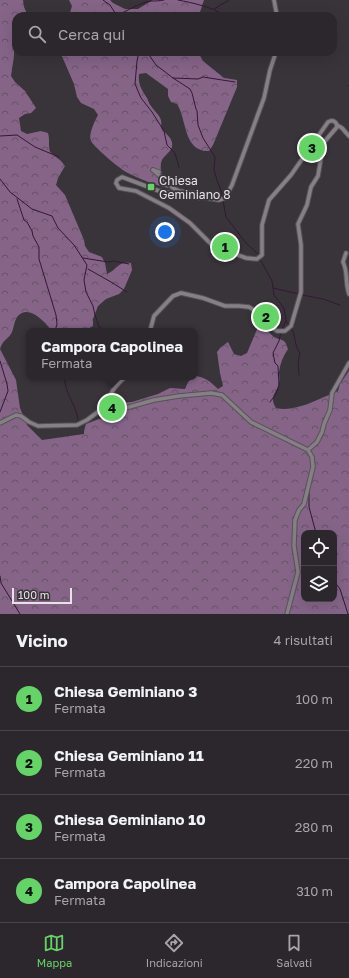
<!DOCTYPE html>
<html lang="it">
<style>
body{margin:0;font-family:"Golos Text",sans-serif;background:#373338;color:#f1f3f6}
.controls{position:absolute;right:12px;bottom:12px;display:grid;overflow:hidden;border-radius:8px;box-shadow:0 4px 16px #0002}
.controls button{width:36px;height:36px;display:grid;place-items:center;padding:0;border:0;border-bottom:1px solid #474448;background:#2b272c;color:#f1f3f6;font:20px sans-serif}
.scale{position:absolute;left:12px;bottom:10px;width:60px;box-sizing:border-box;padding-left:4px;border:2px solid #e6e3e7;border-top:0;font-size:11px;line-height:14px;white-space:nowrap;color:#e6e3e7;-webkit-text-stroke:3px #39343a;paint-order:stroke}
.you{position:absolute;left:165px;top:232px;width:14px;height:14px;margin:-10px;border:3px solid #fff;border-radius:50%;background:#1a73e8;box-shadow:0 0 0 6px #1a73e833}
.badge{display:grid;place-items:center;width:26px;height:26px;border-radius:50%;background:#65d467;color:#111;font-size:13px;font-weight:700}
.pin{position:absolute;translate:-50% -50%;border:2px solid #fff;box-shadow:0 1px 4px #0006}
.popup{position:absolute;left:26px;top:328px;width:172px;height:52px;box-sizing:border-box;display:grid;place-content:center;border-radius:8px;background:#2b272c;filter:drop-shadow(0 1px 3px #0005);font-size:13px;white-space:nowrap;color:#a6a5a9}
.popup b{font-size:15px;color:#f1f3f6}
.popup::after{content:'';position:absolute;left:50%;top:100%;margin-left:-8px;border:8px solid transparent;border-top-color:#2b272c}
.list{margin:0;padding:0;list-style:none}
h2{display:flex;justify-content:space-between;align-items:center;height:52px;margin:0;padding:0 16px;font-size:17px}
h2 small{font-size:13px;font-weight:400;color:#a6a5a9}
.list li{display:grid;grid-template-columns:26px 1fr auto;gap:12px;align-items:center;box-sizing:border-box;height:64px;padding:0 16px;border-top:1px solid #474448}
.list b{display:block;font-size:15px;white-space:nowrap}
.list p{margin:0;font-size:13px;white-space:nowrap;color:#a6a5a9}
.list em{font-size:13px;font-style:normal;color:#a6a5a9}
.icon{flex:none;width:22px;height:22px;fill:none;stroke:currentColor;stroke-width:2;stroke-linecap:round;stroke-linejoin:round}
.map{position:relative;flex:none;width:349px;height:614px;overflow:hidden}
.search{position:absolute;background:#2b272c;box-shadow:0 4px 16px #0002;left:12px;right:12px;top:12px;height:44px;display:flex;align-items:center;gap:10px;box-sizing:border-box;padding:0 14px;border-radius:12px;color:#a6a5a9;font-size:15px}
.sheet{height:308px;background:#2b272c}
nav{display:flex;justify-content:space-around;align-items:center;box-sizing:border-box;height:56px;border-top:1px solid #474448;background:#2b272c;font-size:11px;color:#a6a5a9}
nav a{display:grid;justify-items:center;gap:2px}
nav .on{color:#65d467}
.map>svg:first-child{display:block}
</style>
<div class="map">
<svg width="349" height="614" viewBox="0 0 349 614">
<defs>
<pattern id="forest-crowns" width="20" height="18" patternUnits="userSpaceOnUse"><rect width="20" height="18" fill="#856488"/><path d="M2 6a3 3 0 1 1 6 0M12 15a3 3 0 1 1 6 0" fill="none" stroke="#655466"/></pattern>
</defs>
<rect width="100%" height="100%" fill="#39343a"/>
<g fill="url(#forest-crowns)" fill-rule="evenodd">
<path d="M0,0H23L24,7L28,16H16V39L14,42V56L11,76L15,82L25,91L36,108L31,113L25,114L19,118L21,131L27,134L41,131L48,133C50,140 48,145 50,152L61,161L65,166L58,178L56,185L65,195L84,240L85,246L89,252L102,257L105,263L107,274C118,269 117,261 131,263L132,270L124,289L119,294L106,299L98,306L93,319V326C81,333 66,331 52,331C45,322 28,303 17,317C14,322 14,327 12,332C9,339 3,339 0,349L16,380L20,408L27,425L42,440L84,434V431L86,424L99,419L113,418L118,413V405L119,403L132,402L158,394L170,388L185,389L188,382L195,376C205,377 211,382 218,389L223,386L220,373L217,352L221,347L228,342L234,354L241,356L247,353L258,327L265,326C267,330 270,334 274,337C282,341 285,338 288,349C283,356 280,364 279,372C279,375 280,379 279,382C278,393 268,395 276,408C294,413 321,398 338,391L340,384L349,371V614H0ZM304,533H334V599H304Z"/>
<path d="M69,0H110L113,3L125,9H138L153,0H204L200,12L187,13L173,16H69L72,6Z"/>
<path d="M61,52H198L203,61L224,78L237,80V87L213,145L209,151C183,152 187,119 177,104L171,102L168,96V89L146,73L139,74C138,84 141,89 147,98C148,100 149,104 151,106C157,115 163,116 161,128C164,132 168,135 170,138C177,149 166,153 162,160C160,164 161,169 161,173L168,181V188C158,186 137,178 128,173C121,170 94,147 91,141C88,134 95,121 98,115L94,109L81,103L77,97L74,84L61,54Z"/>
</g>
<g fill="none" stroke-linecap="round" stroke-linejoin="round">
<g stroke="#341737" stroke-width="1">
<path d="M103,0L110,5L117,16"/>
<path d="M178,0C193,3 213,7 225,16"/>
<path d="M214,9L229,0"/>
<path d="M117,16C123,12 145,1 151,1C156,1 159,1 164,0"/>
<path d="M139,52L137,61L135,84L141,98L152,112L164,131L167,145L175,153L179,167"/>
<path d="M147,52L156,65L173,78L190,89L192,93L196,109L197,111L198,125L203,138L215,157L214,170L218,183L222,193V197"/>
<path d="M173,78L198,79L203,77L235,82"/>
<path d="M348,86L349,85"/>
<path d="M0,136L17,135L35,147L59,157"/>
<path d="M0,179L10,192L32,209L52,216L58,228L74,245L87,265L84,280L86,292L93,306L95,315L99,327L107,331"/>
<path d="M17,199L24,220L27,222L32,231L33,236L39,247V259L56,315L57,324L55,331"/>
<path d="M223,200L226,217L246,243L260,256"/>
<path d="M83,258L108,262L114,261L129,264"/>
<path d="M260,259L272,281L274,295L284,308L286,321L289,325"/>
<path d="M88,269L111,282L127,292"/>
<path d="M273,288L299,294"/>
<path d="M302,295L323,299L340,305"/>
<path d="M291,327C296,335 294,346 300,353L298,362L299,375"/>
<path d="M282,329L286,321"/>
<path d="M0,361L7,384L8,391L0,412"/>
<path d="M65,377C63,392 77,405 78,420"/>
<path d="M270,402L276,394L279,385L278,366L275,363L273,353L279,341L281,332"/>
<path d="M309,491V507L316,533"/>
<path d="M0,576L1,583L20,614"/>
<path d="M334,581L340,589L348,614"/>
</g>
<g stroke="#575358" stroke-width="5.5">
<g id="street">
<path d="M274,0L277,16"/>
<path d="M337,125L342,128L349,136"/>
<path d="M153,170L173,188L179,191L200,194L199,198"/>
<path d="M153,170L159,172"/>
<path d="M346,253L343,262C348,271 345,283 349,294"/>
<path d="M150,331L154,316L173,296L181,293L203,298L225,306H239L249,307L262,315L271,327L277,331H285L291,326L301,292V245L298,224L307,205L311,187L318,176L323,146L325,141L337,127C337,122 333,119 328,122L291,175L269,200L262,225V255L257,259L246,258L212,245L190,223L169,208L136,191L119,188L116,183L117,180L122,177L159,191L219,200L225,198L232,185L264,98L270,70L276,52"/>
<path d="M110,403L116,407L122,409L154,400L179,396L211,393L222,395L251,422L308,450L312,457L313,467L304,504L299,510L295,520L294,546L298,572L287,614"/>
<path d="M110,403C108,392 118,384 125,377"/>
<path d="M0,423L16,415L21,416L29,422L38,426L77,425L87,420L110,403"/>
<path d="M308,450L317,442L322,432L324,424L330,410L332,393L349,363"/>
</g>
</g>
<use href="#street" stroke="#867f86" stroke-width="3.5"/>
</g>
<rect fill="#65d467" stroke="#39343a" stroke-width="1.5" x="147" y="183" width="8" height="8" rx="2"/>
<g text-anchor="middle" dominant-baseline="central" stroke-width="3.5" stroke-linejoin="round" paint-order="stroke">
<g font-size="12" fill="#e6e3e7" stroke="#39343a" text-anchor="start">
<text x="159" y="180">Chiesa<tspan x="159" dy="14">Geminiano 8</tspan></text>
</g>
</g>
</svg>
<div class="controls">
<button><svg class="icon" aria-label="locate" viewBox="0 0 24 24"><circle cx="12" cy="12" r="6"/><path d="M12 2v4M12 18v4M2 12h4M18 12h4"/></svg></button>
<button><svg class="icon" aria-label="layers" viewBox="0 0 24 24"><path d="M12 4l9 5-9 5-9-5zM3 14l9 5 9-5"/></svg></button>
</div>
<div class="scale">100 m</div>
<div class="you"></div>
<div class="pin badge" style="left:225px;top:247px">1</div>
<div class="pin badge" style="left:266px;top:317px">2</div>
<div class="pin badge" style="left:312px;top:148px">3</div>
<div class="pin badge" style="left:112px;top:408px">4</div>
<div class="popup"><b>Campora Capolinea</b>Fermata</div>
<div class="search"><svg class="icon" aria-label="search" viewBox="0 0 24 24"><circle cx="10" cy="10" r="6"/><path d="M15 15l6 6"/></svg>Cerca qui</div>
</div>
<section class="sheet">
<h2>Vicino<small>4 risultati</small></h2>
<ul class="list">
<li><span class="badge">1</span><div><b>Chiesa Geminiano 3</b><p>Fermata</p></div><em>100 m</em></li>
<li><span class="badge">2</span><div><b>Chiesa Geminiano 11</b><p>Fermata</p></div><em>220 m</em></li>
<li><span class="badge">3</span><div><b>Chiesa Geminiano 10</b><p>Fermata</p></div><em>280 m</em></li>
<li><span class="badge">4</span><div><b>Campora Capolinea</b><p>Fermata</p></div><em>310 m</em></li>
</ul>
</section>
<nav>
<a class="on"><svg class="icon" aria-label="map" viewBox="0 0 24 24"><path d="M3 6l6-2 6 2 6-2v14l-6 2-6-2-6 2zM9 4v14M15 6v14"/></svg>Mappa</a>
<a><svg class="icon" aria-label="directions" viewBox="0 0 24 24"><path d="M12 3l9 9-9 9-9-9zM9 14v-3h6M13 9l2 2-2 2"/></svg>Indicazioni</a>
<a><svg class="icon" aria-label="saved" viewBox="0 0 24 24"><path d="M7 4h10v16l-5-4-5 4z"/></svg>Salvati</a>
</nav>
